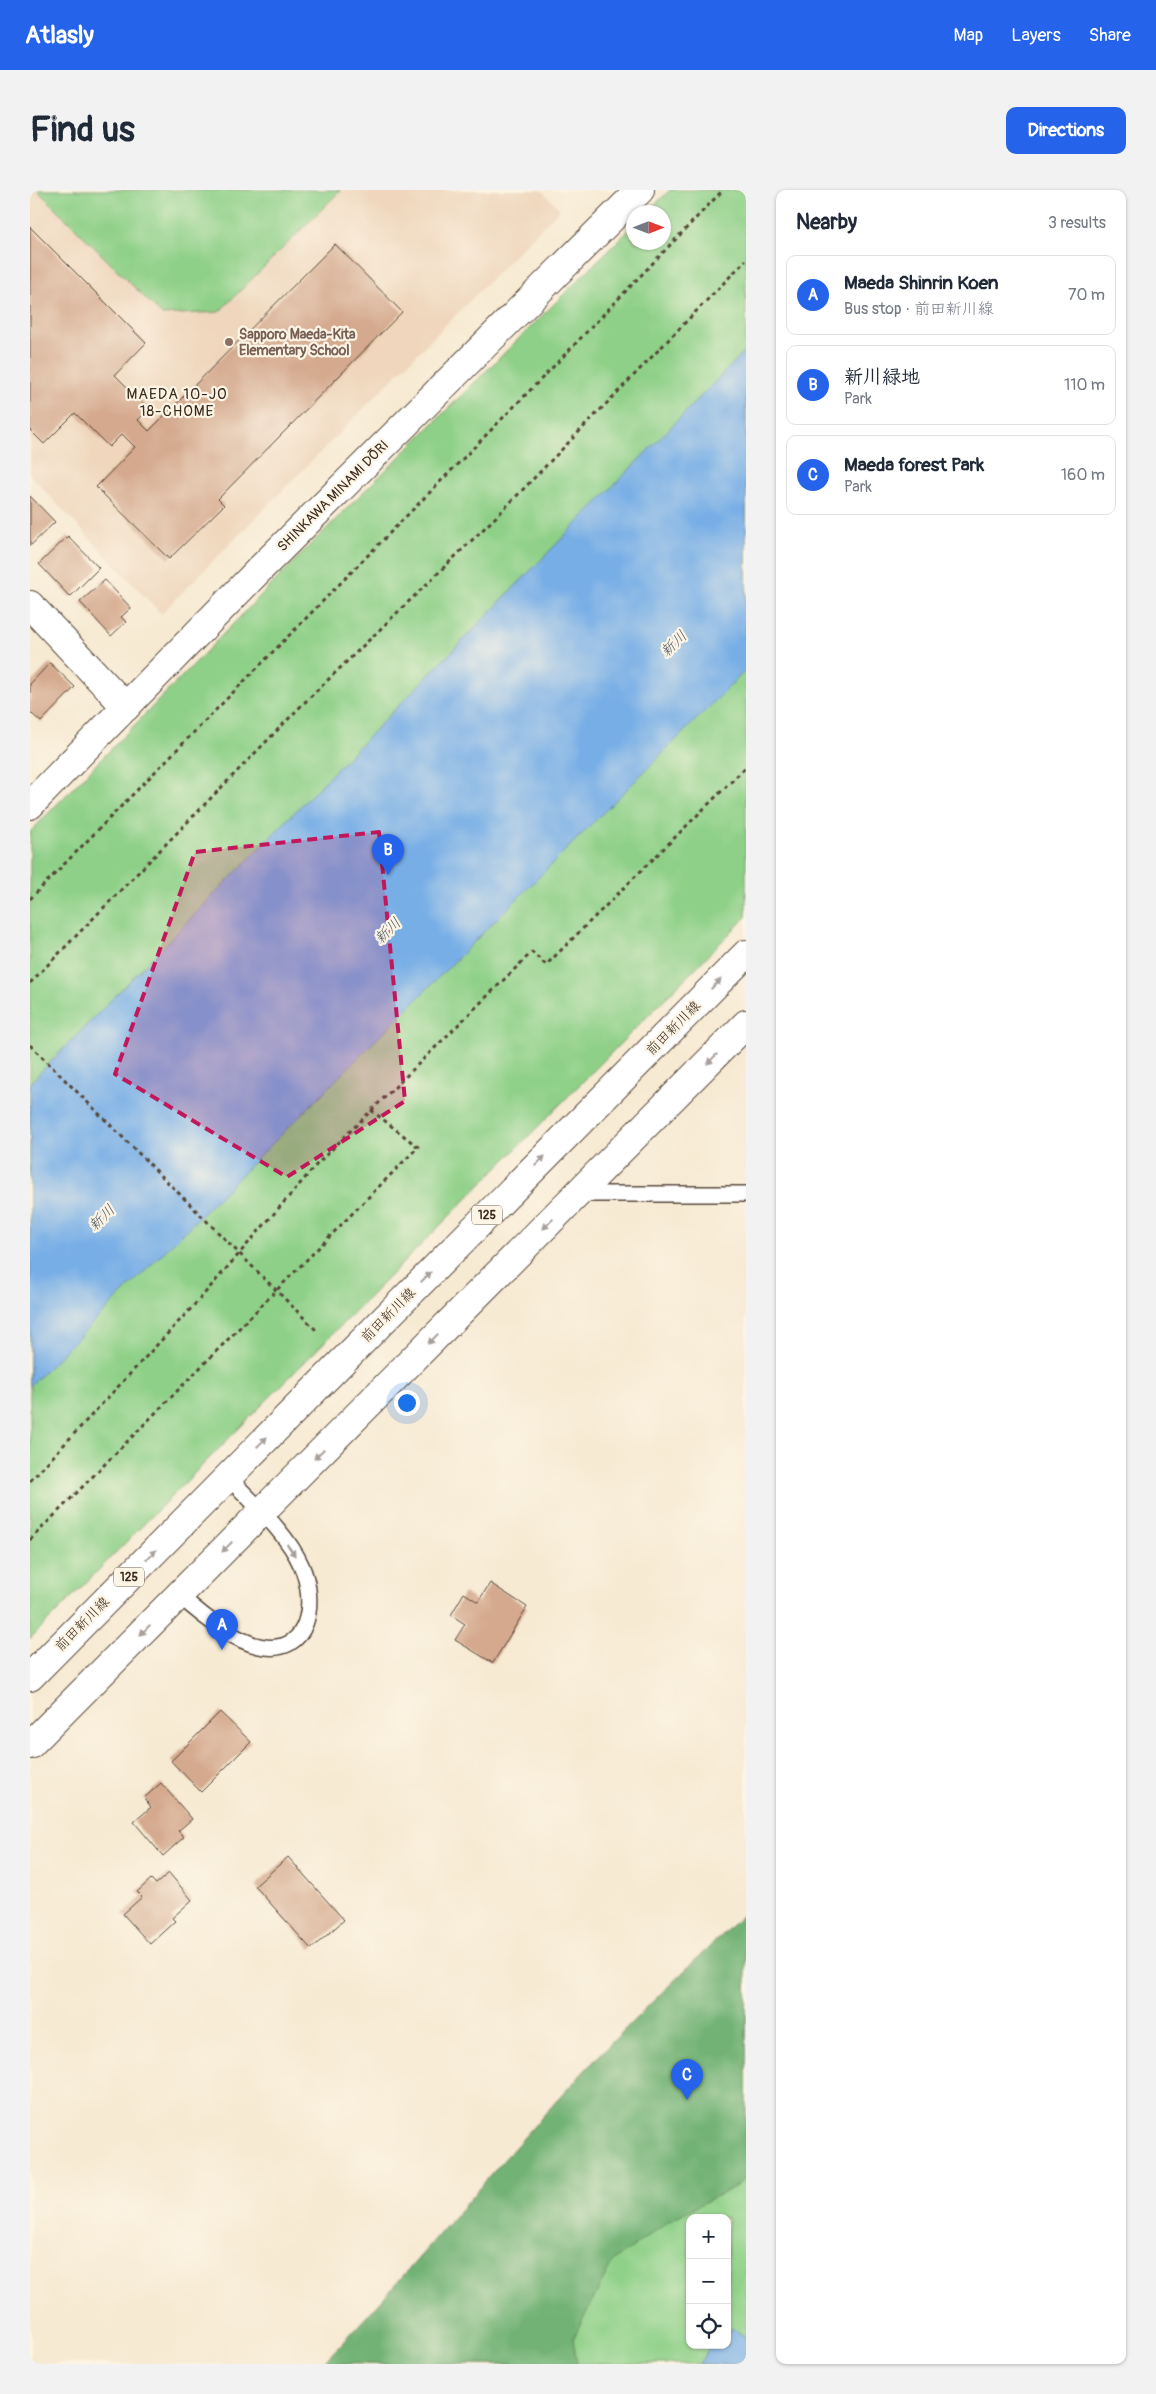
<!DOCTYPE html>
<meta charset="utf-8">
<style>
body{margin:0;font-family:Pangolin,"Klee One",sans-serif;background:#f2f2f3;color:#1f2937}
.controls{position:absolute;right:15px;bottom:15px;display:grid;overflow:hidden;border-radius:10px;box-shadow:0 1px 4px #0004}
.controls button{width:45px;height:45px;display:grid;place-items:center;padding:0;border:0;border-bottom:1px solid #e0e1e3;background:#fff;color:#1f2937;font:25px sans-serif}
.compass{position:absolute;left:596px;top:15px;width:45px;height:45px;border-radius:50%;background:#fff;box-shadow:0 1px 4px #0004;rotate:90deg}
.you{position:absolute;left:376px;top:1212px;width:18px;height:18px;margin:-12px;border:4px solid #fff;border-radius:50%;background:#1a73e8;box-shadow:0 0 0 8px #1a73e833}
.badge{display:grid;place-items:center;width:32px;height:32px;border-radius:50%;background:#2563eb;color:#fff;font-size:16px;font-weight:700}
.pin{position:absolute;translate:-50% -41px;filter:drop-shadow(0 1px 2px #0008)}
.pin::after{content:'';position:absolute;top:26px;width:18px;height:15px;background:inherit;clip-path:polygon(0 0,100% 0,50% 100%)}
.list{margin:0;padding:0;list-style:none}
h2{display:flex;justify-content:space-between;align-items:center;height:65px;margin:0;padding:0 20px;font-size:21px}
h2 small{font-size:16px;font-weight:400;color:#747a83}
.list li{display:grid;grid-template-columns:32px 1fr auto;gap:15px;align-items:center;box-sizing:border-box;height:80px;margin:0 10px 10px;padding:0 10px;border:1px solid #e0e1e3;border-radius:10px}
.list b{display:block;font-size:19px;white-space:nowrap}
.list p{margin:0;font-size:16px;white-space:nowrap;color:#747a83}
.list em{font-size:16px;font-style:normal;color:#747a83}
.icon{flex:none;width:28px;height:28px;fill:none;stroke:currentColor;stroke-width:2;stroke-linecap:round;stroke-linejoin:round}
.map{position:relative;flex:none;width:716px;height:2174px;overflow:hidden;border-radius:10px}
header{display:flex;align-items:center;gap:30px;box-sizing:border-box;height:70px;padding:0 25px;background:#2563eb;color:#fff}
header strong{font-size:24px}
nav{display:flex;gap:28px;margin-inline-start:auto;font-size:18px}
.intro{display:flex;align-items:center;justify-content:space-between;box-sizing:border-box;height:120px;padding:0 30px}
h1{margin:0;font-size:35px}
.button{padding:12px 22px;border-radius:10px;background:#2563eb;color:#fff;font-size:18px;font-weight:700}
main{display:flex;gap:30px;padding:0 30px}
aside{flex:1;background:#fff;border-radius:10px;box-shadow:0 1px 4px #0004}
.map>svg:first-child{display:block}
</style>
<header>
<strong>Atlasly</strong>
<nav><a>Map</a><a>Layers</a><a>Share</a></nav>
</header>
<div class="intro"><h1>Find us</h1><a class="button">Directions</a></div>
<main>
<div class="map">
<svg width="716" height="2174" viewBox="0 0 716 2174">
<rect width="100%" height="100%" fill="#fcf5e5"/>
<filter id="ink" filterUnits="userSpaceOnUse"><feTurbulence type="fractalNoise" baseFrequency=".02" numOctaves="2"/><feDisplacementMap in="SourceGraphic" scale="10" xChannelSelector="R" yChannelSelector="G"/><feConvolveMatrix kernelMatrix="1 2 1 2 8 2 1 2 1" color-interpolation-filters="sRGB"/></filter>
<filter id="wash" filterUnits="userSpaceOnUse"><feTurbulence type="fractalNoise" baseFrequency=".0096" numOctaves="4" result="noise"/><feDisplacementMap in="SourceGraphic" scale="20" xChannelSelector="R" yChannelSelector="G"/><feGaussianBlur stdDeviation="1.12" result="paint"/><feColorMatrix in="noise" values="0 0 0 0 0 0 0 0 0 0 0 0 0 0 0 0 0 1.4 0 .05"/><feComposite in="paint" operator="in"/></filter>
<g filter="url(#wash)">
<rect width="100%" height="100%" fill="#f7ead3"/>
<path fill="#efd6bc" d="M0,0H511L530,19L131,424L0,285Z"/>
<g fill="#8ed088" stroke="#647d53" fill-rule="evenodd">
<path d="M7,0H311L189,122L132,125Z"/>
<path d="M640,0H716V727L0,1449V642L286,349L603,36L604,52H634V22H617Z"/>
<path d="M716,1792V2174H336ZM660,2028H697V2155H660Z"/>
</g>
<path fill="#72b274" stroke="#566e49" d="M716,1722V1987L708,1995L644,2028L583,2071L543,2149L547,2174H292C366,2098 432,2016 503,1937C570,1861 643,1791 716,1722Z"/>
<g fill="#77aee6" stroke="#596c82">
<path d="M716,160V480L0,1196V893Z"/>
<path d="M702,2138L716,2147V2174H669L681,2155H697V2146Z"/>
</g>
<g id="blocks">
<g fill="#d4a98d">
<path d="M0,37L116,153L85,185L119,219L108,230L119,241L305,54L372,122L188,309L194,315L139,369L66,297L105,257L92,244L79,257L45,223L14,254L0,240Z"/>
<path d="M0,306L25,332L0,356Z"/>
<path d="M38,346L69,378L40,407L9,374Z"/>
<path d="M75,390L101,418L91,427L96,432L81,446L50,412Z"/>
<path d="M20,473L45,497L11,532L0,522V494Z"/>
<path d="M460,1393L497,1417L463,1473L425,1450L435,1434L421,1425L434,1403L448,1412Z"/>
<path d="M190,1522L221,1552L171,1602L141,1571Z"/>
<path d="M131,1593L162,1629L148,1641L154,1647L133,1666L104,1632L121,1617L114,1608Z"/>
<path d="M258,1667L314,1730L281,1759L225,1696Z"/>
<path d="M139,1683L162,1710L142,1728L145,1731L120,1754L93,1724L112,1707L107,1702L121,1689L126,1694Z"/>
</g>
</g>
</g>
<g filter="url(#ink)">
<use href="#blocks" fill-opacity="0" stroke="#574739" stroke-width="1"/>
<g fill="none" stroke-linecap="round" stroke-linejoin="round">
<g stroke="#574739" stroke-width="18">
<g id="lane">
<path d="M547,1004H716"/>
<path d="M149,1405C169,1423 202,1450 229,1456C281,1467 287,1410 271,1375C257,1343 222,1312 198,1287"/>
</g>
</g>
<g stroke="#574739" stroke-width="30">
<path id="street" d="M0,415L96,517"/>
</g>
<g stroke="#574739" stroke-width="30">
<path id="secondary" d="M0,615L229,380L610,0"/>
</g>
<g stroke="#574739" stroke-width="30">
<g id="primary">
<path d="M0,1487L716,764"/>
<path d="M0,1555L716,834"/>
</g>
</g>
<g stroke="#574739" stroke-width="3" stroke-dasharray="4 4" stroke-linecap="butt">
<path d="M0,709L521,179L693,0"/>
<path d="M0,793L272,515L471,322L716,70"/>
<path d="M266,1120L286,1140"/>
<path d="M0,1291L168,1111L288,973L502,762L516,775L716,577"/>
<path d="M0,1350L388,957L341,920"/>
</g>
<use href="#lane" stroke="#fff" stroke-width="15"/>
<use href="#street" stroke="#fff" stroke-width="28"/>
<use href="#secondary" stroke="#fff" stroke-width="28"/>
<use href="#primary" stroke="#fff" stroke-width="28"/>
<path stroke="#574739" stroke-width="3" stroke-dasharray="4 4" stroke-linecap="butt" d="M0,855L266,1120"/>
</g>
<defs><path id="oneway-solid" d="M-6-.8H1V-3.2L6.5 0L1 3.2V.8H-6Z" transform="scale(1.25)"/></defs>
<g fill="#a79f9a">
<use href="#oneway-solid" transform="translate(686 794) rotate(-45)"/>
<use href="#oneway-solid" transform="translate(682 869) rotate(135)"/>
<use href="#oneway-solid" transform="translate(510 971) rotate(-45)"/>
<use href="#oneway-solid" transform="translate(518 1034) rotate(135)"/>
<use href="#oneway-solid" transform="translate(396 1087) rotate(-45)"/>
<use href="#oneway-solid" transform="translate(403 1149) rotate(135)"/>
<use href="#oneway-solid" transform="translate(232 1252) rotate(-45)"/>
<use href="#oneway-solid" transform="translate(289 1264) rotate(135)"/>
<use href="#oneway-solid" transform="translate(197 1357) rotate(135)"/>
<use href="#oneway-solid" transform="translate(261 1360) rotate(55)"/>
<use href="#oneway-solid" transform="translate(121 1365) rotate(-45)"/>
<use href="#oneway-solid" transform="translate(115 1440) rotate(135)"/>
</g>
</g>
<path fill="#c2185b" fill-opacity="0.2" stroke="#c2185b" stroke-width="4" stroke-dasharray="10 6" stroke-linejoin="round" d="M349,642L375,911L257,987L85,884L165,662Z"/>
<circle fill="#8d6e63" stroke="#fcf5e5" stroke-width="2" cx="199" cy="152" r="5"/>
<g text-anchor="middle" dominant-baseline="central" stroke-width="4.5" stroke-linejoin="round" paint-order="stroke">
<g fill="#fcf5e5" stroke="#75675a" stroke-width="1">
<rect x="442" y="1015.5" width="30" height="19" rx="4"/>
<rect x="84" y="1377.5" width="30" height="19" rx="4"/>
</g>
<g font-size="12" font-weight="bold" fill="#3b2a1e">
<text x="457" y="1025">125</text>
<text x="99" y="1387">125</text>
</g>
<g font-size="14" font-weight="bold" fill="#785e54" stroke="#fcf5e5" text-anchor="start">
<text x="209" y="144">Sapporo Maeda-Kita<tspan x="209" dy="16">Elementary School</tspan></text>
</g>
<g font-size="14" fill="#3b2a1e" stroke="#fcf5e5">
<text transform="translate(303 306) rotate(-45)">SHINKAWA MINAMI DŌRI</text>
<text transform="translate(643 838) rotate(-45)">前田新川線</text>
<text transform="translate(358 1125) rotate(-45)">前田新川線</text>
<text transform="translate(52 1434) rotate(-45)">前田新川線</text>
</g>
<g font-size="15" letter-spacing="1" fill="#3b2a1e" stroke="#fcf5e5">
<text x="147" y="204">MAEDA 10-JO<tspan x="147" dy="17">18-CHOME</tspan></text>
</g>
<g font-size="15" font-style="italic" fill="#505864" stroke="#fcf5e5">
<text transform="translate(644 454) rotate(-45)">新川</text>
<text transform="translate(358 741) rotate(-45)">新川</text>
<text transform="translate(72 1028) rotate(-45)">新川</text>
</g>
</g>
</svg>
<div class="controls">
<button>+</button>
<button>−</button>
<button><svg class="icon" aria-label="locate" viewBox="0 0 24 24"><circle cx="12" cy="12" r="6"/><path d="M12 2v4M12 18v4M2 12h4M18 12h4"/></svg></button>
</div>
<svg class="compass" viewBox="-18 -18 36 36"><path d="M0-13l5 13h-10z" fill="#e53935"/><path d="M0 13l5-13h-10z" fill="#747a83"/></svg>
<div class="you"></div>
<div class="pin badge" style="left:192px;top:1460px">A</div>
<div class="pin badge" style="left:358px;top:685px">B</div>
<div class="pin badge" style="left:657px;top:1910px">C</div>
</div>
<aside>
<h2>Nearby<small>3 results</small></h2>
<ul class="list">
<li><span class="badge">A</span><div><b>Maeda Shinrin Koen</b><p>Bus stop · 前田新川線</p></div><em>70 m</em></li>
<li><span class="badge">B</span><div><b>新川緑地</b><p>Park</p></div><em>110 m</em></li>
<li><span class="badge">C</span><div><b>Maeda forest Park</b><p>Park</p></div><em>160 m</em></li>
</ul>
</aside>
</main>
